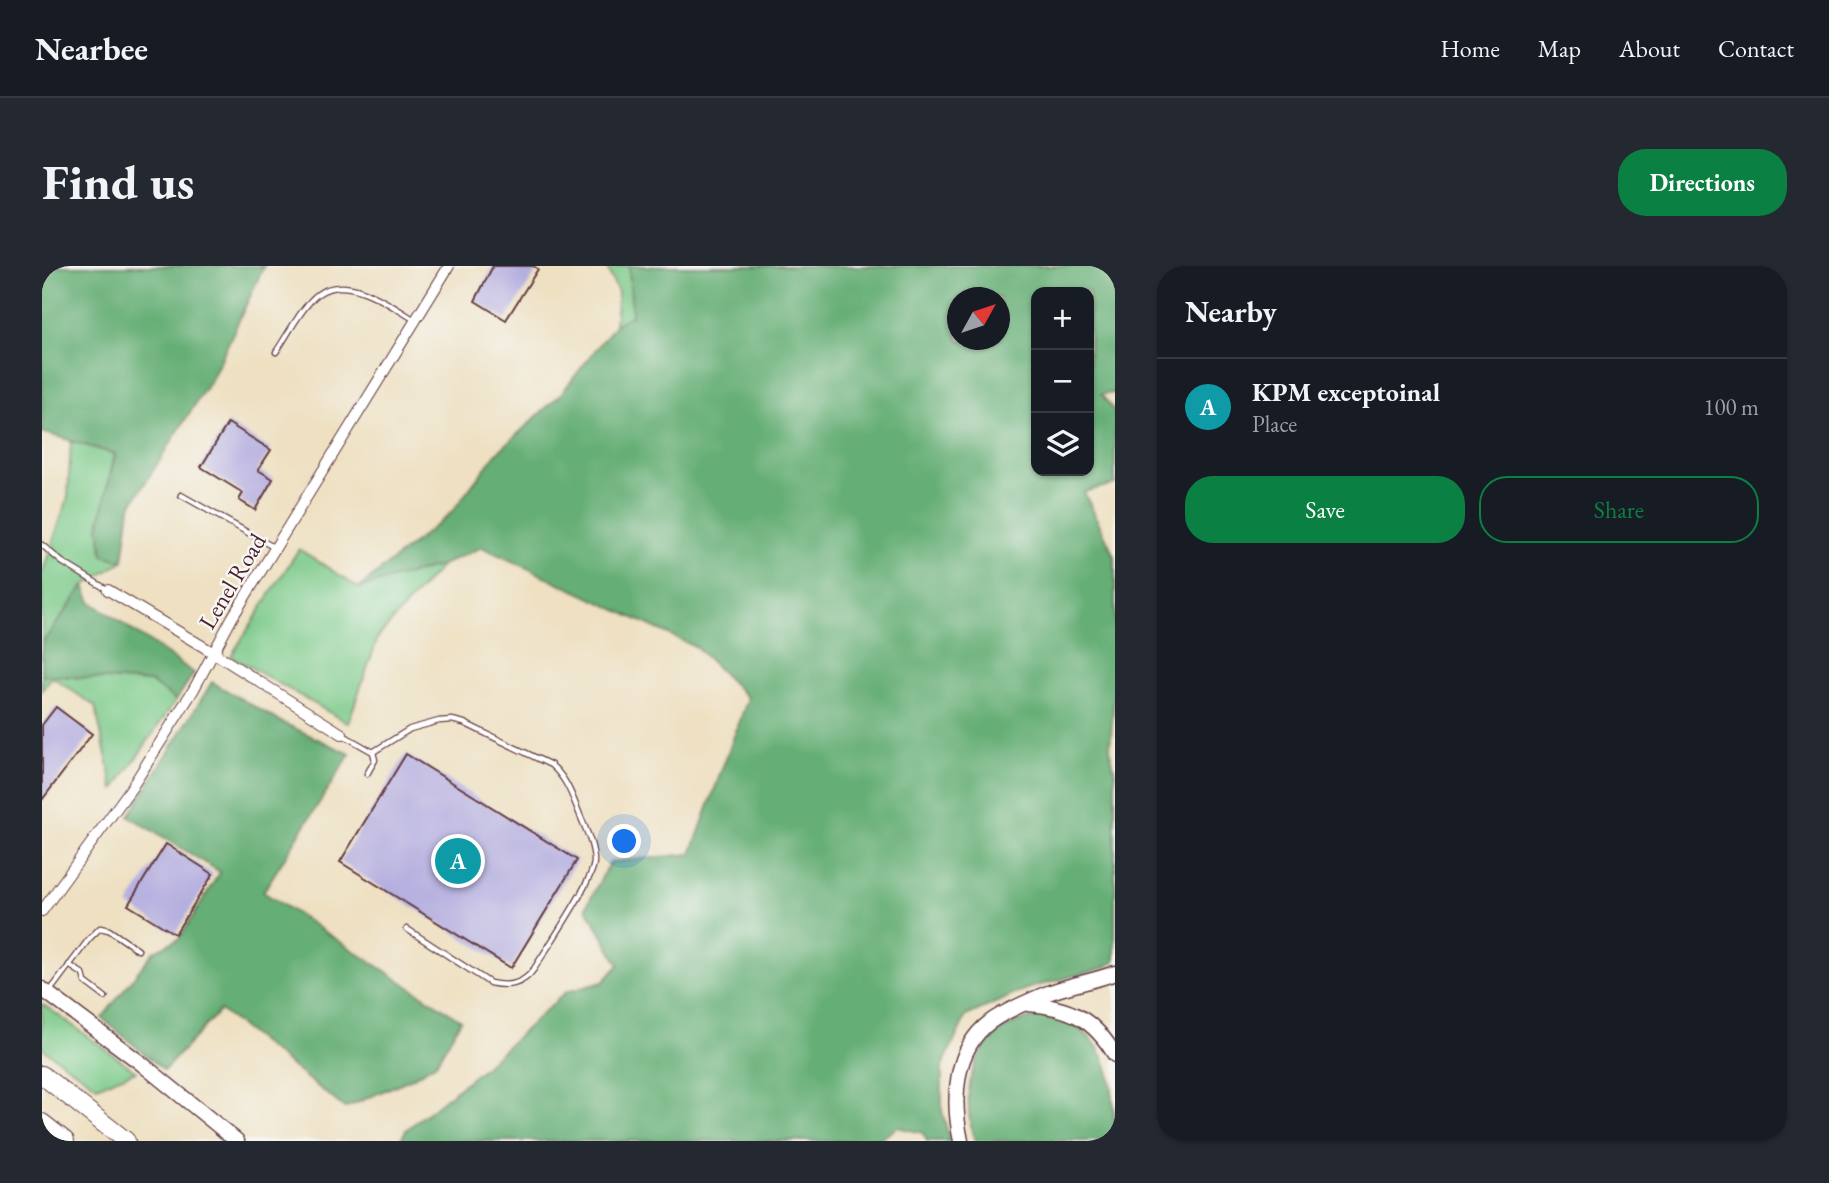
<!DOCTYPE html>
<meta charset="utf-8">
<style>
body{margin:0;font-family:"EB Garamond",serif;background:#242831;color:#f1f3f6}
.controls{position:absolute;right:21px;top:21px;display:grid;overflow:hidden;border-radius:14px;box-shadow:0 2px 5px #0004}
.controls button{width:63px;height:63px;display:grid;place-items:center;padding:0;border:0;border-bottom:2px solid #363941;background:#171b24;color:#f1f3f6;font:35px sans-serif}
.compass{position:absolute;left:905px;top:21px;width:63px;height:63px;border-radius:50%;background:#171b24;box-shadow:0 2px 5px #0004;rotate:50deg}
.you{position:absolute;left:583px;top:576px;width:24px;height:24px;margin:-18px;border:5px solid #fff;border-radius:50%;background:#1a73e8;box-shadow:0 0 0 10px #1a73e833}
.badge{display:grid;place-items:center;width:46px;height:46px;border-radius:50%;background:#0b8043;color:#fff;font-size:23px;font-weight:700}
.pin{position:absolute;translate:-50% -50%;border:4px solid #fff;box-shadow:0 2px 7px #0006}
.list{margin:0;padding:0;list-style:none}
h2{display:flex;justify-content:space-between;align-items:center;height:91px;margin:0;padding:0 28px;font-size:30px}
h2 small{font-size:23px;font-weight:400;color:#9ea1a6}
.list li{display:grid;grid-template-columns:46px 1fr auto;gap:21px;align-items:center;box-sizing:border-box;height:98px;padding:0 28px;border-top:2px solid #363941}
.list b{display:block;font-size:26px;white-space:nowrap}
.list p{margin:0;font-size:23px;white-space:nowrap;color:#9ea1a6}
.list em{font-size:23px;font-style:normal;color:#9ea1a6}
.actions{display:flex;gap:14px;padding:21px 28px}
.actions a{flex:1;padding:16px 0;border:2px solid #0b8043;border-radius:28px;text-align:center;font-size:24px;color:#0b8043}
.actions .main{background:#0b8043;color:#fff}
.icon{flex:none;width:38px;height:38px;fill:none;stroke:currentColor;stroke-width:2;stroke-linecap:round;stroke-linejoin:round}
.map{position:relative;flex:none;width:1073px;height:875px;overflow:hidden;border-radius:28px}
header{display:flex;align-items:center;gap:42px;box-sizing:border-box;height:98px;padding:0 35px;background:#171b24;border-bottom:2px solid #363941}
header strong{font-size:33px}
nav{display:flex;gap:38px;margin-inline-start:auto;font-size:24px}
.intro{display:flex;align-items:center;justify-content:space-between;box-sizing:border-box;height:168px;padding:0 42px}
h1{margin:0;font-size:49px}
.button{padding:18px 32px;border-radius:28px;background:#0b8043;color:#fff;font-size:24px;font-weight:700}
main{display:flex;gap:42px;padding:0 42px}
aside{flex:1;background:#171b24;border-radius:28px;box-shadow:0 2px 5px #0004}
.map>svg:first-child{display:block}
</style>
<header>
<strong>Nearbee</strong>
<nav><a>Home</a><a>Map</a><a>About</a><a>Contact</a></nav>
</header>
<div class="intro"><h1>Find us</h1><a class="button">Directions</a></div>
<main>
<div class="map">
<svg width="1073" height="875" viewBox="0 0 1073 875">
<rect width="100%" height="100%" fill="#f6f6f2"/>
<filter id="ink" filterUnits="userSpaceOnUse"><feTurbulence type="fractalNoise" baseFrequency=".0143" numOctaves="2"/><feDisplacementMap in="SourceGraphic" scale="14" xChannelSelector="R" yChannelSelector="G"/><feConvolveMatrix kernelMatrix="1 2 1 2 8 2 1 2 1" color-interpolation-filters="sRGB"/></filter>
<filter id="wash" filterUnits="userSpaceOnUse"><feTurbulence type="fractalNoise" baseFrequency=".00686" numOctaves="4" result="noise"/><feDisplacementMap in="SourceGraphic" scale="28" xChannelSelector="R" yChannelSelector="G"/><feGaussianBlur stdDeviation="1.57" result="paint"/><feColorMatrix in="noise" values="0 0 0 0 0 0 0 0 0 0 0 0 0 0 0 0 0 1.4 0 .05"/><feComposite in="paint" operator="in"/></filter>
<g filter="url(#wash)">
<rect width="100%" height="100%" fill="#eee0c1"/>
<g fill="#7cca89" stroke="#63745a" stroke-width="2">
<path d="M564,0H587L591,49L573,59L576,26Z"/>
<path d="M29,175L73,188L57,261L61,289L81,295L42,320L0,377V308L26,231Z"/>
<path d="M257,283L317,322L400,299L336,371L306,457L189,390Z"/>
<path d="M0,409L109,416L134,434L72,524L53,440L10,411L0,424Z"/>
<path d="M0,738L2,739L94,805L55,820L0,782Z"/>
</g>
<g fill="#65ae75" stroke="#586650" stroke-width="2" fill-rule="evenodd">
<path d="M0,0H222L171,110L88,241L81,295L61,289L57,261L73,188L0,166Z"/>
<path d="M587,0H1073V127L1059,128L1073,146V218L1042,226L1073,291V421L1068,482L1073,508V696L1061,702L984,723L924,750L900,801V845L908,875H885L881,867L855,861L836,875H358L364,864L440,803L524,726L561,716L577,699L544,641L568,596L649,588L706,432L654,381L440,281L400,299L317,322L410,246L453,189L518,129L573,59L590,49ZM1047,26V205H994V26ZM916,32H958V74H916Z"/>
<path d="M42,320L49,336L152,407L134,434L109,416L0,409V377Z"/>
<path d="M170,416L241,457L308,488L221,626L419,754L394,797L370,812L303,842L178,744L122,804L60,752L112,685L137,673L178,606L87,550Z"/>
<path d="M995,751C1005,752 1017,753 1027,757C1072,777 1073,832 1072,875H933C915,822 933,760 995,751Z"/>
</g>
<g id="blocks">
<g fill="#b5afdf">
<path d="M451,0H491L496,3L464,54L433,35Z"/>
<path d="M186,157L229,184L216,204L231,213L213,244L197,234L201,227L159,201Z"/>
<path d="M14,441L50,468L0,534V459Z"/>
<path d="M364,488L535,594L469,702L298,596Z"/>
<path d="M124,578L171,608L133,668L86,639Z"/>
</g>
</g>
</g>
<g filter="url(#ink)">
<use href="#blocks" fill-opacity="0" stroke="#633c42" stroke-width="2"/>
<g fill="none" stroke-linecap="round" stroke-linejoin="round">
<g stroke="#633c42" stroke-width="7">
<g id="service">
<path d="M234,86C245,70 261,39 276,28C306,7 348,39 373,54"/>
<path d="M139,229L233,282"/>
<path d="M0,279L20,296L66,324"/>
<path d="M301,469L331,486L368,463L397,455L410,454L422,457L509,499C524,512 529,527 536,544C542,560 552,578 552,596C551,615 505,682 492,703C481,719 466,721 448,717L365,663"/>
<path d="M325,508L333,494L331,486"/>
<path d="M27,699L41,708L43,716L63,731"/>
<path d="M8,725L47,673L58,662L67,664L96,684"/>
</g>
</g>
<g stroke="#633c42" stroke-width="12">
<g id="minor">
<path d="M66,324L172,387L300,468"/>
<path d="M0,645L90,521L152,423L190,352L407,0"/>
</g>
</g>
<g stroke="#633c42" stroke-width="17">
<g id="secondary">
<path d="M0,723L100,798L195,875"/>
<path d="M986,738C1027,741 1051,752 1073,789"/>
<path d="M919,875C910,834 912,783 948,756C961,746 985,736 1001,729C1024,719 1050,716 1073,707"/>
</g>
</g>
<g stroke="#633c42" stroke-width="20">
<g id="motorway">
<path d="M0,809L84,875"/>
<path d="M0,857L23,875"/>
</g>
</g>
<use href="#service" stroke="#fff" stroke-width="4.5"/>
<use href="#minor" stroke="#fff" stroke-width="10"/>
<use href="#secondary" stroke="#fff" stroke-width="14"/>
<use href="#motorway" stroke="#fff" stroke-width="18"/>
</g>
</g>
<g text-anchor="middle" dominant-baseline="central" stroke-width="5" stroke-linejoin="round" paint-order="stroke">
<g font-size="24" fill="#4a1f2b" stroke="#f6f6f2">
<text transform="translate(190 315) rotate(-59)">Lenel Road</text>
</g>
</g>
</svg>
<div class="controls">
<button>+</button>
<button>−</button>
<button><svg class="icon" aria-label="layers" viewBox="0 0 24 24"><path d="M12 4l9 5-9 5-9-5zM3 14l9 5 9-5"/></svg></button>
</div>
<svg class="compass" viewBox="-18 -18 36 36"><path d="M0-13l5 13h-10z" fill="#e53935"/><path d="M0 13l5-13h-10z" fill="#9ea1a6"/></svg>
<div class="you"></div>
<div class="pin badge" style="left:416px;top:595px;background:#0f9aa8">A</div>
</div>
<aside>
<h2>Nearby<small></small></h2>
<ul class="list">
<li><span class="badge" style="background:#0f9aa8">A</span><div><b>KPM exceptoinal</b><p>Place</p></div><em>100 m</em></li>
</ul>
<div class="actions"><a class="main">Save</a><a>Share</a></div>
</aside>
</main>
